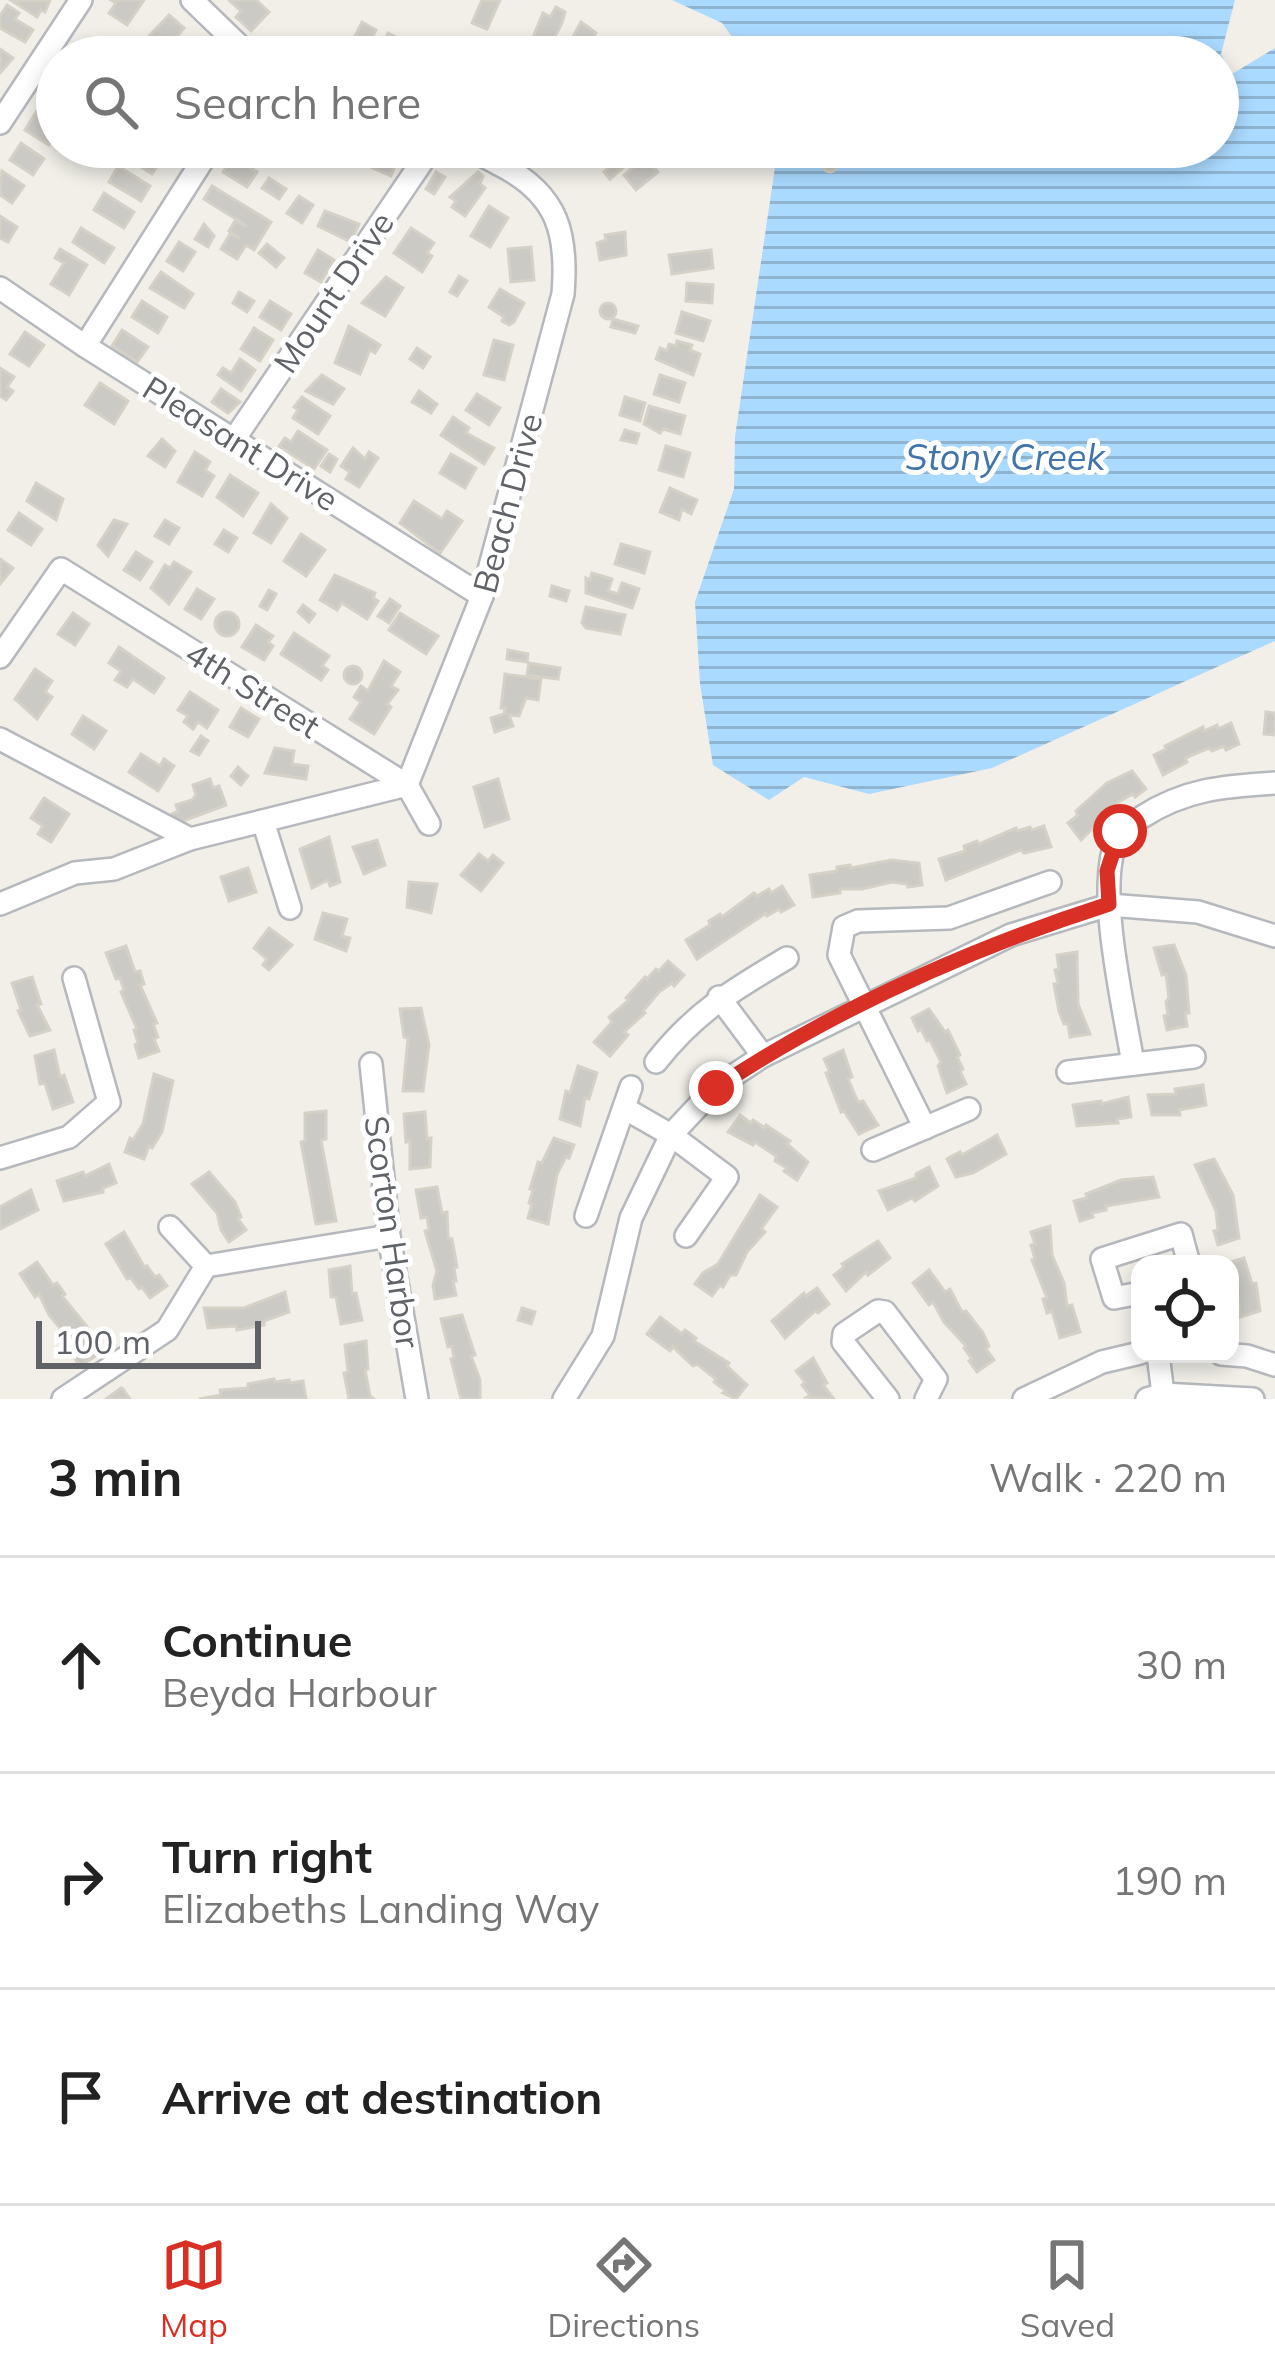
<!DOCTYPE html>
<meta charset="utf-8">
<style>
body{margin:0;font-family:Mulish,sans-serif;background:#f6f6f6;color:#222}
.controls{position:absolute;right:36px;bottom:36px;display:grid;overflow:hidden;border-radius:24px;box-shadow:0 6px 18px #0003}
.controls button{width:108px;height:108px;display:grid;place-items:center;padding:0;border:0;border-bottom:3px solid #e0e0e0;background:#fff;color:#222;font:60px sans-serif}
.scale{position:absolute;left:36px;bottom:30px;width:225px;box-sizing:border-box;padding-left:12px;border:6px solid #5f6368;border-top:0;font-size:33px;line-height:42px;white-space:nowrap;color:#5f6368;-webkit-text-stroke:9px #fff;paint-order:stroke}
.stop{position:absolute;width:36px;height:36px;margin:-27px;border:9px solid #d93025;border-radius:50%;background:#fff}
.stop.end{background:#d93025;border-color:#fff;box-shadow:0 3px 12px #0008}
.list{margin:0;padding:0;list-style:none}
h2{display:flex;justify-content:space-between;align-items:center;height:156px;margin:0;padding:0 48px;font-size:51px}
h2 small{font-size:39px;font-weight:400;color:#767676}
.list li{display:grid;grid-template-columns:78px 1fr auto;gap:36px;align-items:center;box-sizing:border-box;height:216px;padding:0 48px;border-top:3px solid #e0e0e0}
.list b{display:block;font-size:45px;white-space:nowrap}
.list p{margin:0;font-size:39px;white-space:nowrap;color:#767676}
.list em{font-size:39px;font-style:normal;color:#767676}
.icon{flex:none;width:66px;height:66px;fill:none;stroke:currentColor;stroke-width:2;stroke-linecap:round;stroke-linejoin:round}
.map{position:relative;flex:none;width:1275px;height:1399px;overflow:hidden}
.search{position:absolute;background:#fff;box-shadow:0 6px 18px #0003;left:36px;right:36px;top:36px;height:132px;display:flex;align-items:center;gap:30px;box-sizing:border-box;padding:0 42px;border-radius:66px;color:#767676;font-size:45px}
.sheet{height:804px;background:#fff}
nav{display:flex;justify-content:space-around;align-items:center;box-sizing:border-box;height:168px;border-top:3px solid #e0e0e0;background:#fff;font-size:33px;color:#767676}
nav a{display:grid;justify-items:center;gap:6px}
nav .on{color:#d93025}
.map>svg:first-child{display:block}
</style>
<div class="map">
<svg width="1275" height="1399" viewBox="0 0 1275 1399">
<defs>
<pattern id="water-rules" width="6" height="5" patternUnits="userSpaceOnUse" patternTransform="scale(3)"><rect width="6" height="5" fill="#aadaff"/><path d="M0 2.5h6" fill="none" stroke="#8eb4d2"/></pattern>
</defs>
<rect width="100%" height="100%" fill="#f1efe8"/>
<path fill="url(#water-rules)" d="M672,0H1235L1221,54L1232,74L1275,48V641L992,768L869,794L804,777L769,800L713,765L700,684L695,602L734,489L735,437L778,147H1218V57H747L722,23Z"/>
<g fill="#cccac5" stroke="#d6d1c6" stroke-width="3">
<path d="M50,0L45,12L41,10L37,17L12,1Z"/>
<path d="M111,0H144L127,25L109,13L116,3Z"/>
<path d="M229,0H256L269,12L251,31L236,17L241,11Z"/>
<path d="M482,0H500L487,29L472,23Z"/>
<path d="M7,5L19,13L15,19L33,30L25,42L0,28V16Z"/>
<path d="M556,7L565,12L562,23L544,57H525L543,13L550,17Z"/>
<path d="M169,15L184,28L169,46L166,43L163,47L149,36Z"/>
<path d="M362,22L376,30L362,57H352L346,54Z"/>
<path d="M581,22L596,33L581,57H569L574,46L569,44Z"/>
<path d="M388,33L402,40L393,57H376Z"/>
<path d="M609,41L623,48L618,57H600Z"/>
<path d="M0,49L13,58L0,73Z"/>
<path d="M57,84V108L45,99Z"/>
<path d="M36,112L57,125L49,145L25,130Z"/>
<path d="M21,143L44,159L33,175L10,160Z"/>
<path d="M157,147L165,155L152,174L127,158L134,147Z"/>
<path d="M250,147H275L268,158Z"/>
<path d="M378,149L398,158L391,176L371,167L373,151Z"/>
<path d="M629,150L635,157L610,179L604,172Z"/>
<path d="M233,157L257,172L247,187L223,172Z"/>
<path d="M646,157L658,172L636,190L624,175Z"/>
<circle cx="830" cy="165" r="7"/>
<path d="M118,166L150,186L141,201L109,182Z"/>
<path d="M2,171L24,186L12,203L0,195Z"/>
<path d="M436,172L445,177L434,194L426,189Z"/>
<path d="M478,172L483,176L480,184L485,188L465,216L452,207L456,201L450,197Z"/>
<path d="M269,178L286,189L279,199L262,188Z"/>
<path d="M212,186L271,222L254,250L246,245L237,259L221,249L230,234L240,238L229,231L235,221L247,226L204,199Z"/>
<path d="M104,193L134,212L124,228L94,210Z"/>
<path d="M299,196L313,205L302,223L287,213Z"/>
<path d="M489,206L508,218L490,247L471,236Z"/>
<path d="M325,211L359,224L351,242L318,226Z"/>
<path d="M0,216L17,227L8,242L0,238Z"/>
<path d="M204,224L214,236L208,247L195,239Z"/>
<path d="M81,228L114,248L104,263L73,242Z"/>
<path d="M411,228L434,243L427,253L432,256L422,272L394,253Z"/>
<path d="M625,232L626,255L600,260L597,243L606,240L605,235Z"/>
<path d="M179,242L195,252L183,271L167,261Z"/>
<path d="M267,244L284,258L276,267L259,253Z"/>
<path d="M531,247L534,280L511,282L508,249Z"/>
<path d="M60,249L87,265L69,295L51,284L64,263L55,258Z"/>
<path d="M318,250L334,260L321,282L305,273Z"/>
<path d="M711,250L713,268L672,274L669,255Z"/>
<path d="M161,272L193,294L184,308L150,288Z"/>
<path d="M459,276L467,281L457,296L450,292Z"/>
<path d="M386,277L403,288L385,316L362,303Z"/>
<path d="M687,283L713,285L712,303L686,301Z"/>
<path d="M500,289L524,303L514,322L509,325L502,321L504,317L489,307Z"/>
<path d="M239,292L254,301L247,312L233,303Z"/>
<path d="M142,301L167,317L158,333L132,317Z"/>
<path d="M270,301L291,314L281,330L260,317Z"/>
<circle cx="608" cy="311" r="8"/>
<path d="M682,312L710,321L703,341L676,333Z"/>
<path d="M613,319L638,326L635,333L611,327Z"/>
<path d="M349,326L380,345L375,353L370,350L360,374L335,363Z"/>
<path d="M254,328L273,340L260,361L241,349Z"/>
<path d="M122,330L148,347L137,362L112,346Z"/>
<path d="M25,332L44,345L29,366L10,354Z"/>
<path d="M494,340L513,345L504,380L484,375Z"/>
<path d="M677,341L692,345L690,350L700,354L693,375L656,359L660,348L667,351L669,344L676,346Z"/>
<path d="M417,348L430,357L423,368L410,359Z"/>
<path d="M240,359L255,370L241,391L218,375L223,368L231,373Z"/>
<path d="M0,368L14,377L7,387L13,391L6,400L0,396Z"/>
<path d="M322,375L344,389L333,404L306,391Z"/>
<path d="M660,375L685,383L679,402L654,394Z"/>
<path d="M100,383L128,401L114,424L85,405Z"/>
<path d="M221,389L240,402L228,413L212,402Z"/>
<path d="M419,391L437,404L431,413L412,402Z"/>
<path d="M477,394L500,408L489,425L466,410Z"/>
<path d="M302,397L330,416L318,434L293,418L298,410L294,407Z"/>
<path d="M625,397L645,403L640,421L620,415Z"/>
<path d="M649,406L685,416L680,434L663,429L660,433L644,424Z"/>
<path d="M453,417L469,428L466,433L494,448L484,464L441,435Z"/>
<path d="M625,430L639,434L636,443L621,440Z"/>
<path d="M298,431L327,450L314,469L279,446L285,438L291,442Z"/>
<path d="M162,439L175,451L165,467L148,456Z"/>
<path d="M666,446L690,453L683,477L659,470Z"/>
<path d="M353,448L365,459L369,452L378,458L359,487L346,479L350,472L341,466Z"/>
<path d="M195,452L210,462L205,470L214,476L202,496L178,482Z"/>
<path d="M329,454L337,459L330,472L321,466Z"/>
<path d="M451,454L476,468L465,488L440,473Z"/>
<path d="M230,475L258,493L243,516L217,497Z"/>
<path d="M36,483L63,499L56,520L27,501Z"/>
<path d="M670,488L697,500L691,514L682,509L679,520L660,512Z"/>
<path d="M414,501L442,519L447,511L462,521L440,553L400,523Z"/>
<path d="M271,504L287,518L271,543L254,533Z"/>
<path d="M19,513L42,529L31,545L8,530Z"/>
<path d="M114,520L127,524L108,556L98,545Z"/>
<path d="M165,520L179,528L169,544L155,536Z"/>
<path d="M224,530L237,538L228,552L215,544Z"/>
<path d="M301,534L325,550L306,576L284,561Z"/>
<path d="M621,544L650,552L644,573L615,564Z"/>
<path d="M136,552L152,562L140,580L124,570Z"/>
<path d="M0,559L13,568L0,584Z"/>
<path d="M174,562L191,572L169,604L151,588L165,565L170,568Z"/>
<path d="M592,573L612,579L608,591L618,594L622,583L639,589L632,608L586,593V578L590,580Z"/>
<path d="M335,575L375,593L373,598L378,601L367,619L342,603L337,610L320,600Z"/>
<path d="M552,586L569,591L566,601L550,596Z"/>
<path d="M197,589L214,599L201,619L185,609Z"/>
<path d="M269,590L276,594L267,610L260,606Z"/>
<path d="M390,599L400,606L389,623L378,616Z"/>
<path d="M303,605L315,614L309,622L298,612Z"/>
<path d="M586,607L625,615L620,634L586,628L582,623Z"/>
<circle cx="227" cy="624" r="12"/>
<path d="M73,613L89,624L75,645L58,634Z"/>
<path d="M400,613L438,636L426,654L389,630Z"/>
<path d="M256,625L273,636L268,642L273,646L264,660L242,647Z"/>
<path d="M294,633L329,656L322,666L328,670L321,680L281,654Z"/>
<path d="M119,647L164,678L154,693L133,679L127,687L115,680L121,671L109,663Z"/>
<path d="M508,650L528,654L527,662L507,659Z"/>
<path d="M384,661L400,672L391,686L398,690L387,704L391,707L374,734L350,719L361,702L354,697L361,686L368,691Z"/>
<path d="M529,663L560,668L558,679L527,675Z"/>
<circle cx="353" cy="675" r="9"/>
<path d="M35,669L52,681L45,692L52,697L37,719L15,699Z"/>
<path d="M505,674L541,679L538,700L526,698L519,716L509,715L513,726L495,732L491,718L504,714L505,708H501Z"/>
<path d="M190,692L218,710L207,728L198,722L193,729L184,722L188,716L178,710Z"/>
<path d="M241,708L259,719L248,737L230,727Z"/>
<path d="M1266,712L1275,713V735L1264,734Z"/>
<path d="M83,716L106,731L94,749L72,734Z"/>
<path d="M1231,723L1239,744L1226,750L1224,746L1212,751L1209,748L1185,758L1187,762L1163,775L1154,755L1166,749L1165,746L1203,727L1204,731L1217,725L1218,729Z"/>
<path d="M201,736L208,741L199,755L191,751Z"/>
<path d="M275,748L294,751L292,764L308,766L306,779L265,773Z"/>
<path d="M141,754L160,766L164,759L174,766L158,791L129,772Z"/>
<path d="M238,767L248,776L241,785L231,776Z"/>
<path d="M1132,771L1146,789L1135,797L1133,794L1120,801L1099,817L1101,820L1081,840L1068,823L1078,815L1076,811L1107,783Z"/>
<path d="M210,779L213,788L219,786L226,805L175,824L172,814L178,811L176,805L192,800L196,795L193,785Z"/>
<path d="M498,779L509,819L485,827L474,787Z"/>
<path d="M44,798L69,814L51,842L38,834L43,826L31,818Z"/>
<path d="M1044,826L1051,847L1024,853L1021,850L946,880L939,859L965,851L964,846L977,841L979,844L1016,828L1017,831L1030,827L1032,830Z"/>
<path d="M329,837L340,882L330,886L328,880L312,888L300,849Z"/>
<path d="M377,840L385,865L364,874L353,847Z"/>
<path d="M479,854L488,861L493,855L503,863L481,891L461,875Z"/>
<path d="M891,860L919,863L922,885L908,887L907,884L892,882L862,889H840V893L813,897L810,875L837,871V867L850,865L851,868Z"/>
<path d="M248,868L256,892L229,901L221,877Z"/>
<path d="M409,882L437,884L431,913L407,907Z"/>
<path d="M782,886L794,905L781,912L779,909L767,916L766,913L697,959L686,940L710,925L709,921L720,914L722,917L754,893L757,896L769,889L771,893Z"/>
<path d="M323,913L347,919L342,936L350,938L346,951L315,939Z"/>
<path d="M269,928L292,945L269,970L263,965L267,959L254,948Z"/>
<path d="M1174,945L1186,975L1189,1013H1185L1187,1026L1167,1030L1164,1016L1168,1015L1166,1002L1169,998L1166,974L1162,975L1154,948Z"/>
<path d="M126,946L135,972L140,971L144,984L140,985L157,1023L153,1024L158,1037L154,1039L159,1051L139,1058L135,1045L138,1043L134,1030L137,1029L121,992L124,990L120,978L116,979L106,953Z"/>
<path d="M1077,952L1078,1004L1090,1034L1070,1037L1068,1024H1064L1059,1011L1054,984L1058,983L1055,970L1059,969L1057,955Z"/>
<path d="M668,961L684,975L674,986L672,983L659,992L643,1011L645,1013L624,1032L628,1035L610,1056L594,1042L612,1022L609,1017L629,1000L626,998L645,977L647,979L656,969L659,971Z"/>
<path d="M32,977L41,1004L37,1005L50,1030L30,1036L18,1011L21,1010L12,983Z"/>
<path d="M421,1008L429,1045L423,1091H403L408,1038L404,1037L400,1009Z"/>
<path d="M929,1009L945,1032L948,1030L960,1055L957,1057L963,1069L960,1071L966,1084L947,1093L938,1066L941,1062L930,1040L927,1041L921,1029L918,1031L912,1018Z"/>
<path d="M54,1050L60,1077L64,1075L73,1102L53,1109L45,1083L40,1084L35,1056Z"/>
<path d="M843,1050L852,1077L848,1079L858,1102L863,1101L878,1125L859,1134L844,1111L841,1112L826,1073L830,1072L824,1059Z"/>
<path d="M578,1066L597,1073L589,1099L585,1098L580,1126L560,1119L566,1091L570,1093Z"/>
<path d="M154,1074L173,1081L162,1132L152,1148L149,1146L144,1159L125,1152L130,1138L133,1140L143,1124Z"/>
<path d="M1203,1085L1206,1105L1179,1110L1180,1115H1152L1148,1095L1176,1094L1175,1089Z"/>
<path d="M1128,1097L1131,1117L1117,1119L1118,1123L1077,1126L1073,1105L1101,1101V1104Z"/>
<path d="M326,1111V1139L321,1140L336,1221L316,1224L301,1142L305,1141V1113Z"/>
<path d="M425,1112L427,1139L431,1138L430,1167L410,1169V1141L406,1142L404,1114Z"/>
<path d="M740,1115L751,1123L753,1120L765,1128L766,1125L790,1141L787,1144L808,1162L797,1180L784,1171L787,1168L775,1161L776,1156L755,1142L753,1145L728,1132Z"/>
<path d="M997,1135L1006,1154L973,1173L956,1177L947,1159L960,1152L962,1155Z"/>
<path d="M554,1138L574,1145L569,1158L566,1157L557,1174L548,1224L528,1218L532,1204L529,1203L533,1190L530,1189L538,1162L542,1163Z"/>
<path d="M1214,1159L1233,1195L1239,1238L1218,1245L1214,1231L1218,1230L1216,1211L1195,1165Z"/>
<path d="M109,1164L116,1183L103,1188V1192L64,1201L57,1181L83,1172L85,1176Z"/>
<path d="M929,1167L938,1186L915,1201L912,1198L888,1210L879,1191L916,1178V1174Z"/>
<path d="M209,1172L235,1202L241,1217L238,1219L246,1230L229,1242L221,1230L217,1213L192,1184Z"/>
<path d="M1153,1177L1159,1197L1106,1206V1210L1092,1213L1093,1217L1080,1221L1074,1201L1087,1198L1086,1194L1121,1180Z"/>
<path d="M437,1187L442,1213L447,1212L448,1238L452,1239L457,1267L454,1268L456,1281H453L456,1295L435,1299L433,1285L437,1271L425,1231L429,1230L427,1217L421,1218L416,1190Z"/>
<path d="M31,1190L38,1210L0,1229V1207Z"/>
<path d="M760,1195L777,1207L761,1229L765,1232L747,1252L736,1275H730L723,1287L720,1285L712,1296L695,1284L703,1273L718,1264Z"/>
<path d="M1050,1226L1052,1255L1064,1283L1067,1306L1072,1305L1080,1332L1060,1338L1052,1311L1047,1313L1043,1299L1047,1298L1032,1260L1035,1259L1031,1245L1035,1244L1031,1232Z"/>
<path d="M124,1232L145,1268L147,1266L155,1277L159,1275L167,1286L150,1298L142,1287L139,1289L131,1278L127,1279L106,1244Z"/>
<path d="M878,1241L890,1258L868,1275L866,1272L846,1291L834,1275L844,1267L842,1264Z"/>
<path d="M1244,1258L1252,1284L1256,1283L1260,1311L1240,1317L1239,1300L1230,1282V1264H1225Z"/>
<path d="M37,1262L53,1285L57,1283L65,1294L62,1296L88,1328L85,1330L93,1342L90,1344L97,1355L80,1366L72,1355L70,1340L49,1315L39,1294L35,1297L20,1274Z"/>
<path d="M350,1266L352,1294L356,1293L362,1320L341,1324L336,1297H331L329,1270Z"/>
<path d="M929,1270L945,1292L950,1289L962,1312L966,1311L983,1333L989,1346L986,1349L994,1360L977,1372L969,1361L972,1359L964,1348L966,1346L944,1322L933,1302L929,1305L913,1283Z"/>
<path d="M817,1288L829,1304L818,1313L815,1311L785,1338L772,1321L804,1293L806,1296Z"/>
<path d="M285,1292L289,1312L264,1321V1325L237,1330L236,1326L208,1328L204,1308H244Z"/>
<path d="M522,1308L535,1312L531,1324L518,1320Z"/>
<path d="M462,1315L475,1355L471,1356L480,1380V1399H461L451,1359L454,1358L452,1346L448,1347L441,1319Z"/>
<path d="M660,1317L682,1334L685,1330L696,1338L694,1341L729,1363L727,1366L747,1385L736,1399L723,1393L726,1391L714,1382L716,1379L697,1364L693,1366L673,1347L670,1351L647,1334Z"/>
<path d="M366,1341L368,1369L365,1370L370,1396L374,1399H349L344,1373L348,1372L345,1345Z"/>
<path d="M813,1358L827,1383L823,1385L834,1399L807,1397L810,1395L802,1385L805,1382L796,1371Z"/>
<path d="M274,1379L275,1382L289,1380V1383L303,1381L306,1399H199L221,1395L220,1390L248,1388V1384Z"/>
<path d="M122,1388L130,1399H106L121,1388Z"/>
</g>
<g fill="none" stroke-linecap="round" stroke-linejoin="round">
<g stroke="#b5b8bc" stroke-width="26">
<g id="minor">
<path d="M192,0L251,57"/>
<path d="M0,123L81,0"/>
<path d="M0,288L85,346L482,596"/>
<path d="M85,346L211,147"/>
<path d="M235,438L432,147"/>
<path d="M0,657L61,569L407,785L429,824"/>
<path d="M0,739L190,839"/>
<path d="M263,821L290,908"/>
<path d="M0,904L75,873L114,869L190,839L407,785L482,596L563,294C568,234 558,195 502,166C488,159 474,149 458,147"/>
<path d="M719,997L763,1056"/>
<path d="M656,1062C695,1012 733,990 787,958"/>
<path d="M371,1064L389,1236L417,1399"/>
<path d="M1133,1064C1125,1011 1092,879 1120,834C1124,827 1135,822 1142,817C1185,789 1225,786 1275,783"/>
<path d="M1068,1072L1194,1057"/>
<path d="M624,1108L671,1135L727,1177L686,1236"/>
<path d="M925,1128L839,955L844,927L858,921L949,918L1050,882"/>
<path d="M873,1150L969,1109"/>
<path d="M0,1158L69,1137L109,1102L74,978"/>
<path d="M586,1216L631,1087"/>
<path d="M170,1227L206,1266"/>
<path d="M1140,1293L1114,1298L1102,1259L1181,1234L1189,1264"/>
<path d="M1221,1354L1247,1356L1275,1365"/>
<path d="M1163,1394L1253,1399"/>
<path d="M63,1399L167,1330L206,1266L389,1236"/>
<path d="M564,1399L603,1336L631,1218L671,1135L716,1087L763,1056L1011,935L1109,905L1198,912L1275,936"/>
<path d="M888,1399L843,1342L844,1334L878,1311L885,1312L936,1379L926,1399"/>
<path d="M1024,1399L1102,1362L1140,1353"/>
<path d="M1147,1399L1163,1394L1158,1354"/>
</g>
</g>
<use href="#minor" stroke="#fff" stroke-width="21"/>
</g>
<g fill="none" stroke-linecap="round" stroke-linejoin="round">
<path stroke="#d93025" stroke-width="15" d="M716,1088C836,1008 972,948 1109,904L1107,871L1120,831"/>
</g>
<g text-anchor="middle" dominant-baseline="central" stroke-width="10" stroke-linejoin="round" paint-order="stroke">
<g font-size="33" fill="#5f6368" stroke="#fff">
<text transform="translate(333 292) rotate(-56)">Mount Drive</text>
<text transform="translate(241 443) rotate(32)">Pleasant Drive</text>
<text transform="translate(507 503) rotate(-75)">Beach Drive</text>
<text transform="translate(253 689) rotate(32)">4th Street</text>
<text transform="translate(393 1232) rotate(82)">Scorton Harbor</text>
</g>
<g font-size="36" font-style="italic" fill="#4174aa" stroke="#fff">
<text x="1005" y="456">Stony Creek</text>
</g>
</g>
</svg>
<div class="controls">
<button><svg class="icon" aria-label="locate" viewBox="0 0 24 24"><circle cx="12" cy="12" r="6"/><path d="M12 2v4M12 18v4M2 12h4M18 12h4"/></svg></button>
</div>
<div class="scale">100 m</div>
<div class="stop" style="left:1120px;top:831px"></div>
<div class="stop end" style="left:716px;top:1088px"></div>
<div class="search"><svg class="icon" aria-label="search" viewBox="0 0 24 24"><circle cx="10" cy="10" r="6"/><path d="M15 15l6 6"/></svg>Search here</div>
</div>
<section class="sheet">
<h2>3 min<small>Walk · 220 m</small></h2>
<ul class="list">
<li><svg class="icon" aria-label="ahead" viewBox="0 0 24 24"><path d="M12 20V5M6 11l6-6 6 6"/></svg><div><b>Continue</b><p>Beyda Harbour</p></div><em>30 m</em></li>
<li><svg class="icon" aria-label="right" viewBox="0 0 24 24"><path d="M7 20v-9h11M14 6l5 5-5 5"/></svg><div><b>Turn right</b><p>Elizabeths Landing Way</p></div><em>190 m</em></li>
<li><svg class="icon" aria-label="arrive" viewBox="0 0 24 24"><path d="M6 21V4h12l-3 4 3 4H6"/></svg><div><b>Arrive at destination</b></div></li>
</ul>
</section>
<nav>
<a class="on"><svg class="icon" aria-label="map" viewBox="0 0 24 24"><path d="M3 6l6-2 6 2 6-2v14l-6 2-6-2-6 2zM9 4v14M15 6v14"/></svg>Map</a>
<a><svg class="icon" aria-label="directions" viewBox="0 0 24 24"><path d="M12 3l9 9-9 9-9-9zM9 14v-3h6M13 9l2 2-2 2"/></svg>Directions</a>
<a><svg class="icon" aria-label="saved" viewBox="0 0 24 24"><path d="M7 4h10v16l-5-4-5 4z"/></svg>Saved</a>
</nav>
